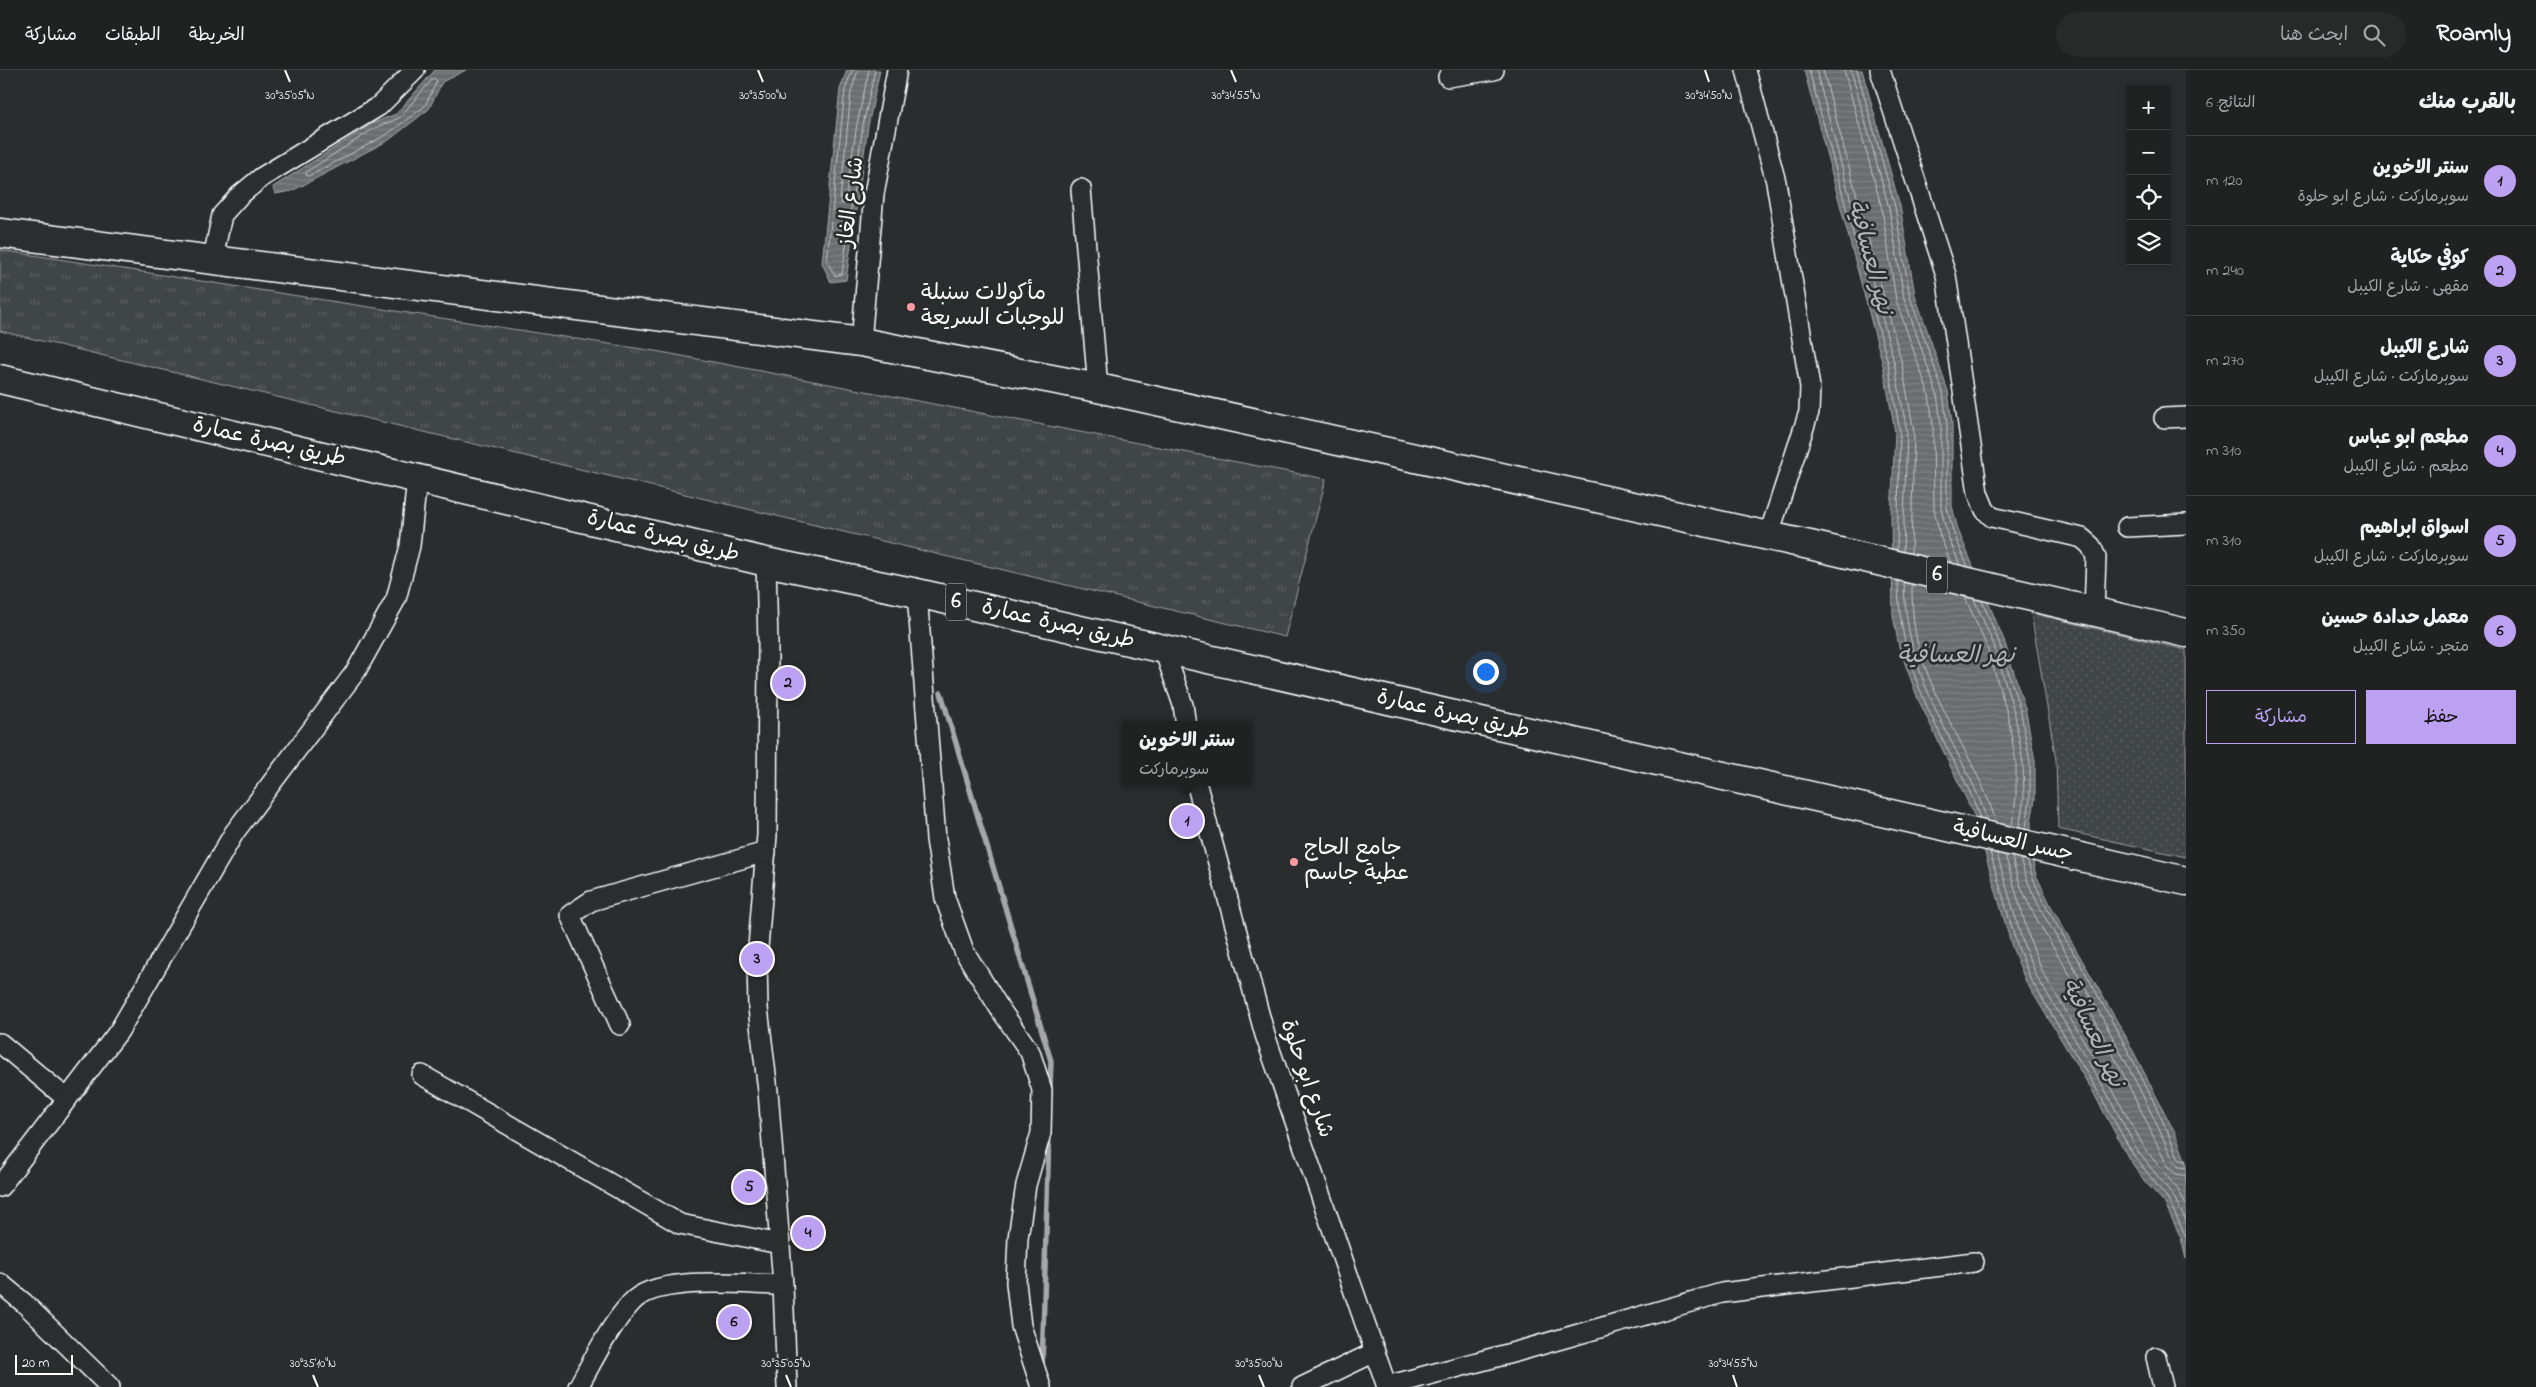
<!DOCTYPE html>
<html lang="ar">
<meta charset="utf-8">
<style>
body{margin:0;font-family:"Indie Flower","Playpen Sans Arabic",sans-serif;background:#282a2a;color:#f1f3f6;direction:rtl}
.controls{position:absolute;right:15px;top:15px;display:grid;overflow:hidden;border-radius:0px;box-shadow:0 2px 8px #0003}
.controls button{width:45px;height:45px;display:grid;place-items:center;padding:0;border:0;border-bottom:1px solid #3d3f40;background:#202222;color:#f1f3f6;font:25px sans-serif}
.scale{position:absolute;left:15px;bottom:12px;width:58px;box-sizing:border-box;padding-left:5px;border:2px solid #fff;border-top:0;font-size:14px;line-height:18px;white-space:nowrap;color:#fff;-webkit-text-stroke:4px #2a2d2e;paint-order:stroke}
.you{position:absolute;left:1485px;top:601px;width:18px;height:18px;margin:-12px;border:4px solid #fff;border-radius:50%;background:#1a73e8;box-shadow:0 0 0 8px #1a73e833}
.badge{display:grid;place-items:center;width:32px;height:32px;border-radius:50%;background:#bca0f2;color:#111;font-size:16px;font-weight:700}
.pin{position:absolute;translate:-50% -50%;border:2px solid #fff;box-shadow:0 1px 5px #0006}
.popup{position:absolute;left:1122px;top:651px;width:130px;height:65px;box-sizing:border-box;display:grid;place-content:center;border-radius:0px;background:#202222;filter:drop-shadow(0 1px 4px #0005);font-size:16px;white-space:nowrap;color:#a2a4a5}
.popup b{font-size:19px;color:#f1f3f6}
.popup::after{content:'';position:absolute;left:50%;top:100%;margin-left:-10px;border:10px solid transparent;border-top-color:#202222}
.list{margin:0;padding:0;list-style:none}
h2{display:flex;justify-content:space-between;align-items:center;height:65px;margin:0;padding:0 20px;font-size:21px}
h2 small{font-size:16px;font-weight:400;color:#a2a4a5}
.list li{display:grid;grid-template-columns:32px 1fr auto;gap:15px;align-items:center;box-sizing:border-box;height:90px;padding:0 20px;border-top:1px solid #3d3f40}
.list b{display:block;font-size:19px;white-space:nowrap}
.list p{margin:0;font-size:16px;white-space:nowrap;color:#a2a4a5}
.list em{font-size:16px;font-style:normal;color:#a2a4a5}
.actions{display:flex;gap:10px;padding:15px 20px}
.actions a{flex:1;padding:11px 0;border:1px solid #bca0f2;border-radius:0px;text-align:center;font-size:18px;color:#bca0f2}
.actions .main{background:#bca0f2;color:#111}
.icon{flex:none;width:28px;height:28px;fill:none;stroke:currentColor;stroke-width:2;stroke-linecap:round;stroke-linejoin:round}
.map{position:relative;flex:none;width:2186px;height:1317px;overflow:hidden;direction:ltr}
header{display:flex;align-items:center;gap:30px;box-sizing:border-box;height:70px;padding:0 25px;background:#202222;border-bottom:1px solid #3d3f40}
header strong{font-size:24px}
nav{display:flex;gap:28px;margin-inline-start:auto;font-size:18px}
.search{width:350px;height:45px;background:#282a2a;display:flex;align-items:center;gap:12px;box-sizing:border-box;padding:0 18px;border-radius:28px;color:#a2a4a5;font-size:19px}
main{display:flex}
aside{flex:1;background:#202222}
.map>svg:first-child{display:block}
</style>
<header>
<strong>Roamly</strong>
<div class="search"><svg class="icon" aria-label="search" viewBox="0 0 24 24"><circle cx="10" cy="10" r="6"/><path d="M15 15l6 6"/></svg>ابحث هنا</div>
<nav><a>الخريطة</a><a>الطبقات</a><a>مشاركة</a></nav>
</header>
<main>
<aside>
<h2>بالقرب منك<small>النتائج: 6</small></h2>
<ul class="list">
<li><span class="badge">1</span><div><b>سنتر الاخوين</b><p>سوبرماركت · شارع ابو حلوة</p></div><em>120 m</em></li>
<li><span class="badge">2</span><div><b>كوفي حكاية</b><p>مقهى · شارع الكيبل</p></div><em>240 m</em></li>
<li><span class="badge">3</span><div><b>شارع الكيبل</b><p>سوبرماركت · شارع الكيبل</p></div><em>270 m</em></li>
<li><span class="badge">4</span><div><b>مطعم ابو عباس</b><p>مطعم · شارع الكيبل</p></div><em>310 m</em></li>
<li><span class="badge">5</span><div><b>اسواق ابراهيم</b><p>سوبرماركت · شارع الكيبل</p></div><em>310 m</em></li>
<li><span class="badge">6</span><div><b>معمل حداده حسين</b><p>متجر · شارع الكيبل</p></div><em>350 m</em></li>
</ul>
<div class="actions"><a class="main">حفظ</a><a>مشاركة</a></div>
</aside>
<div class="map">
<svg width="2186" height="1317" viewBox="0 0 2186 1317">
<defs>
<pattern id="grass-dots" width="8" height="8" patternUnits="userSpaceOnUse" patternTransform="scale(1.25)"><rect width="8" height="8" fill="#414445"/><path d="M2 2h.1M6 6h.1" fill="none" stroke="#5e6061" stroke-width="1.8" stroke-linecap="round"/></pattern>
<pattern id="park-tufts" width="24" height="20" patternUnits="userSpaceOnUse" patternTransform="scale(1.25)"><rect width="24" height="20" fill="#414445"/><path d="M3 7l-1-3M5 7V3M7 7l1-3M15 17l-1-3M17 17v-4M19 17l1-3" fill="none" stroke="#5e6061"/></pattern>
<pattern id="water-rules" width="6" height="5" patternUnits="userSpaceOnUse" patternTransform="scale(1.25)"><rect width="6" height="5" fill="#6a6c6d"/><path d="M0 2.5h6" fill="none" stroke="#808283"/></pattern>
</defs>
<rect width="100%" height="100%" fill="#2a2d2e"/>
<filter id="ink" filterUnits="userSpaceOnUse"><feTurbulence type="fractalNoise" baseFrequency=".02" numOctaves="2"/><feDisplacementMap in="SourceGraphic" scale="10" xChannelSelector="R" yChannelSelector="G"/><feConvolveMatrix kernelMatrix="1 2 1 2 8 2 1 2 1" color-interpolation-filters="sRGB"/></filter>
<g filter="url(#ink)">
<path fill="url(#grass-dots)" stroke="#a0a2a2" d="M2031,543L2186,580V787L2058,759L2056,690Z"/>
<path fill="url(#park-tufts)" stroke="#a0a2a2" d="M0,180L661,282L1326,409L1285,567L0,261Z"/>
<g fill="url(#water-rules)" stroke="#a6a7a7">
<path d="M435,0H466L442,12L429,39L389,70L292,121L275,124L273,117L373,53L396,44Z"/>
<path d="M847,0H880L868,56L846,210L831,212L822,193L840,19Z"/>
<path d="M1804,0H1862L1900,136L1915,225L1948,321L1952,353V436L1958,460L2004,570L2026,642L2035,691V729L2031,752V785L2036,805L2051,836L2125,965L2175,1063L2186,1092V1189L2181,1168L2164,1132L2146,1113L2129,1089L2093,1022L2026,912L2012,877L1974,745L1918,629L1899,577L1893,545L1891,447L1895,362L1883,295Z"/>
</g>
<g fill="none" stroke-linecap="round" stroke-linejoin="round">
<g stroke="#c3c4c5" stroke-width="1">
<path d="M852,0L845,20L827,191L835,206L842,204L863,55L875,0"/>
<path d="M858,0L851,22L840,131L842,134L845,132L857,54L869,0"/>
<path d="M1809,0L1888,293L1900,362L1897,480"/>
<path d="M1816,0L1894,292L1907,362L1903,482"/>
<path d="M1823,0L1901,290L1914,362L1911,483"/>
<path d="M1844,0L1882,139L1896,230L1929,325L1933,355L1934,439L1940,466L1951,493"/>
<path d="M1851,0L1889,138L1904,228L1937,324L1941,354V438L1947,464L1960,495"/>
<path d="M1857,0L1895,137L1910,227L1943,322L1947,354V437L1953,461L1968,497"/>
<path d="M434,8L437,11L425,36L386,65L309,106L306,105V102L375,58L399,48Z"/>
<path d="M1898,511C1899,575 1917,619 1946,676C1958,700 1973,723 1980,749"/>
<path d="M1904,512C1905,574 1924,617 1951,671C1964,697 1979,722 1987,751"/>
<path d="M1912,514C1912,534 1913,552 1917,571C1933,636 1977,689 1996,752"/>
<path d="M1965,527L1987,577L2008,646L2016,693V727L2012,756"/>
<path d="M1974,529L1994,575L2015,645L2023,693L2024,728L2019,758"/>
<path d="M1982,531L1999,572L2021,643L2030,692V728L2026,759"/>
<path d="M1990,782L2017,875L2031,910L2097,1020L2134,1086L2168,1129L2186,1167"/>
<path d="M1997,784L2023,873L2037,907L2103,1016L2139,1083L2173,1125L2186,1151"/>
<path d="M2005,785L2030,870L2043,903L2109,1013L2145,1079L2179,1121L2186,1134"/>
<path d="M2012,787C2022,835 2055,877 2078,919C2110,977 2140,1036 2167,1096L2176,1104L2186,1106"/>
<path d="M2020,789C2032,832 2059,869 2080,908C2114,968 2146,1029 2174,1092L2179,1097L2186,1098"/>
<path d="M2027,790C2038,829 2061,861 2081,895C2116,958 2152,1022 2179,1089L2186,1092"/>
</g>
<g stroke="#a6a7a7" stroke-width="5.5">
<path d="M941,623L1051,991L1050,1020"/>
<path d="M1042,1297L1049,1064"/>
</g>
<g stroke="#fff" stroke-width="22">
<g id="minor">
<path d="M1746,0L1776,112L1810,317L1809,342L1768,467"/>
<path d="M1880,0L1946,205L1978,423L1985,440L1992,447L2082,468L2091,476L2096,487L2094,541"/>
<path d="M1448,7L1494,0"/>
<path d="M1081,119L1098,318"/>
<path d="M213,188L222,145L239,126L262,107L379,36L415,0"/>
<path d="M861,272L874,124L897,0"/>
<path d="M2164,348L2186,347"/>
<path d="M2127,457L2186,454"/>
<path d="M766,492L768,575L767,765L757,890L758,938L768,1021L783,1215L787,1317"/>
<path d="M917,523L936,769L945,828L964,881L1000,939L1030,982L1042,1020L1041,1063L1026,1115L1018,1168L1016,1213L1021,1256L1041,1317"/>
<path d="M1164,580L1183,635L1186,655"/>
<path d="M1196,712L1265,965L1387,1317"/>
<path d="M620,955L570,845L591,831L766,782"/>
<path d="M0,973L67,1029"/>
<path d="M422,1005L680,1154L780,1174"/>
<path d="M0,1117L119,961L234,763L356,601L396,529L410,476L417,408"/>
<path d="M0,1213L24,1233L110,1317"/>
<path d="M2156,1287L2163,1317"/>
<path d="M1387,1316L1519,1281L1722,1223L1974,1192"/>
<path d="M578,1317C594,1289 609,1257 631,1233C656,1204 746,1215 783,1215"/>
<path d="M1302,1317L1375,1282"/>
</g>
</g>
<g stroke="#fff" stroke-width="31">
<g id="highway">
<path d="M0,163L861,272L1098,318L1814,476L2186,563"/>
<path d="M0,309L766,492L917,523L2186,811"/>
</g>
</g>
<use href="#minor" stroke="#2a2d2e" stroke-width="19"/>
<use href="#highway" stroke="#2a2d2e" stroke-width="28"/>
</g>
</g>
<path fill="none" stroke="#fff" stroke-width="2" d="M285,0L290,12M758,0L763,12M1231,0L1236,12M1705,0L1709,12M313,1305L318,1317M786,1305L791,1317M1259,1305L1264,1317M1733,1305L1737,1317"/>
<g fill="#ff9aa2" stroke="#2a2d2e" stroke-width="2">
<circle cx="911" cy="237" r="5"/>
<circle cx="1294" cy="792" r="5"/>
</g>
<g text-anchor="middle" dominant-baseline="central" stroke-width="5" stroke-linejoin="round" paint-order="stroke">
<g fill="#2a2d2e" stroke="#bfc0c0" stroke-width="1">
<rect x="1927" y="486.5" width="20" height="37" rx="4"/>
<rect x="946" y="513.5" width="20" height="37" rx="4"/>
</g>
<g font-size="21" font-weight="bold" fill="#fff">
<text x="1937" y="505">6</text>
<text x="956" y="532">6</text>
</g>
<g font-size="22" fill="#fff" stroke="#2a2d2e">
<text transform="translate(852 132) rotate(-83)">شارع الغاز</text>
<text transform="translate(269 373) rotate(13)">طريق بصرة عمارة</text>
<text transform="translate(663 467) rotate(14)">طريق بصرة عمارة</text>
<text transform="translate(1058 555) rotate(13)">طريق بصرة عمارة</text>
<text transform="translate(1453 645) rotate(13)">طريق بصرة عمارة</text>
<text transform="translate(2013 772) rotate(13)">جسر العسافية</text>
<text transform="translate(1306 1009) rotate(71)">شارع ابو حلوة</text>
</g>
<g font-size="22" fill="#fff" stroke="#2a2d2e" text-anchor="start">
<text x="921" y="224">مأكولات سنبلة<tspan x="921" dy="25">للوجبات السريعة</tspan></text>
<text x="1304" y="779">جامع الحاج<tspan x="1304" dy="25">عطية جاسم</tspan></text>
</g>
<g font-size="24" font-style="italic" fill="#b4b6b6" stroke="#2a2d2e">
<text transform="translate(1869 187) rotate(75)">نهر العسافية</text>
<text x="1956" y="586">نهر العسافية</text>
<text transform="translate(2092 963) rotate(65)">نهر العسافية</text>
</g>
</g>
<g font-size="12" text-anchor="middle" fill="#fff" stroke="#2a2d2e" stroke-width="5" stroke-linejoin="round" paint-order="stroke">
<text x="290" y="29">30°35'05"N</text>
<text x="763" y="29">30°35'00"N</text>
<text x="1236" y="29">30°34'55"N</text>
<text x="1709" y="29">30°34'50"N</text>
<text x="313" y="1297">30°35'10"N</text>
<text x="786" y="1297">30°35'05"N</text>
<text x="1259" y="1297">30°35'00"N</text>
<text x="1733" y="1297">30°34'55"N</text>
</g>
</svg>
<div class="controls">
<button>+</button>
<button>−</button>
<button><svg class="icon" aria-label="locate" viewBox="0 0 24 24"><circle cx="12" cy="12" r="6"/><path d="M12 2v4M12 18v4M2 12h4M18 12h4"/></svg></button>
<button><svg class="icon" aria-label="layers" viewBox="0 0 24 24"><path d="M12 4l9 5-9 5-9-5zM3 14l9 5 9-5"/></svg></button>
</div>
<div class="scale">20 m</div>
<div class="you"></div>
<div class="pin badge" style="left:1187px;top:751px">1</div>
<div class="popup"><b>سنتر الاخوين</b>سوبرماركت</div>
<div class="pin badge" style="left:788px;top:613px">2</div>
<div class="pin badge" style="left:757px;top:889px">3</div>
<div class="pin badge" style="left:808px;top:1163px">4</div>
<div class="pin badge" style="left:749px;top:1117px">5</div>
<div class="pin badge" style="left:734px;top:1252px">6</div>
</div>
</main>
